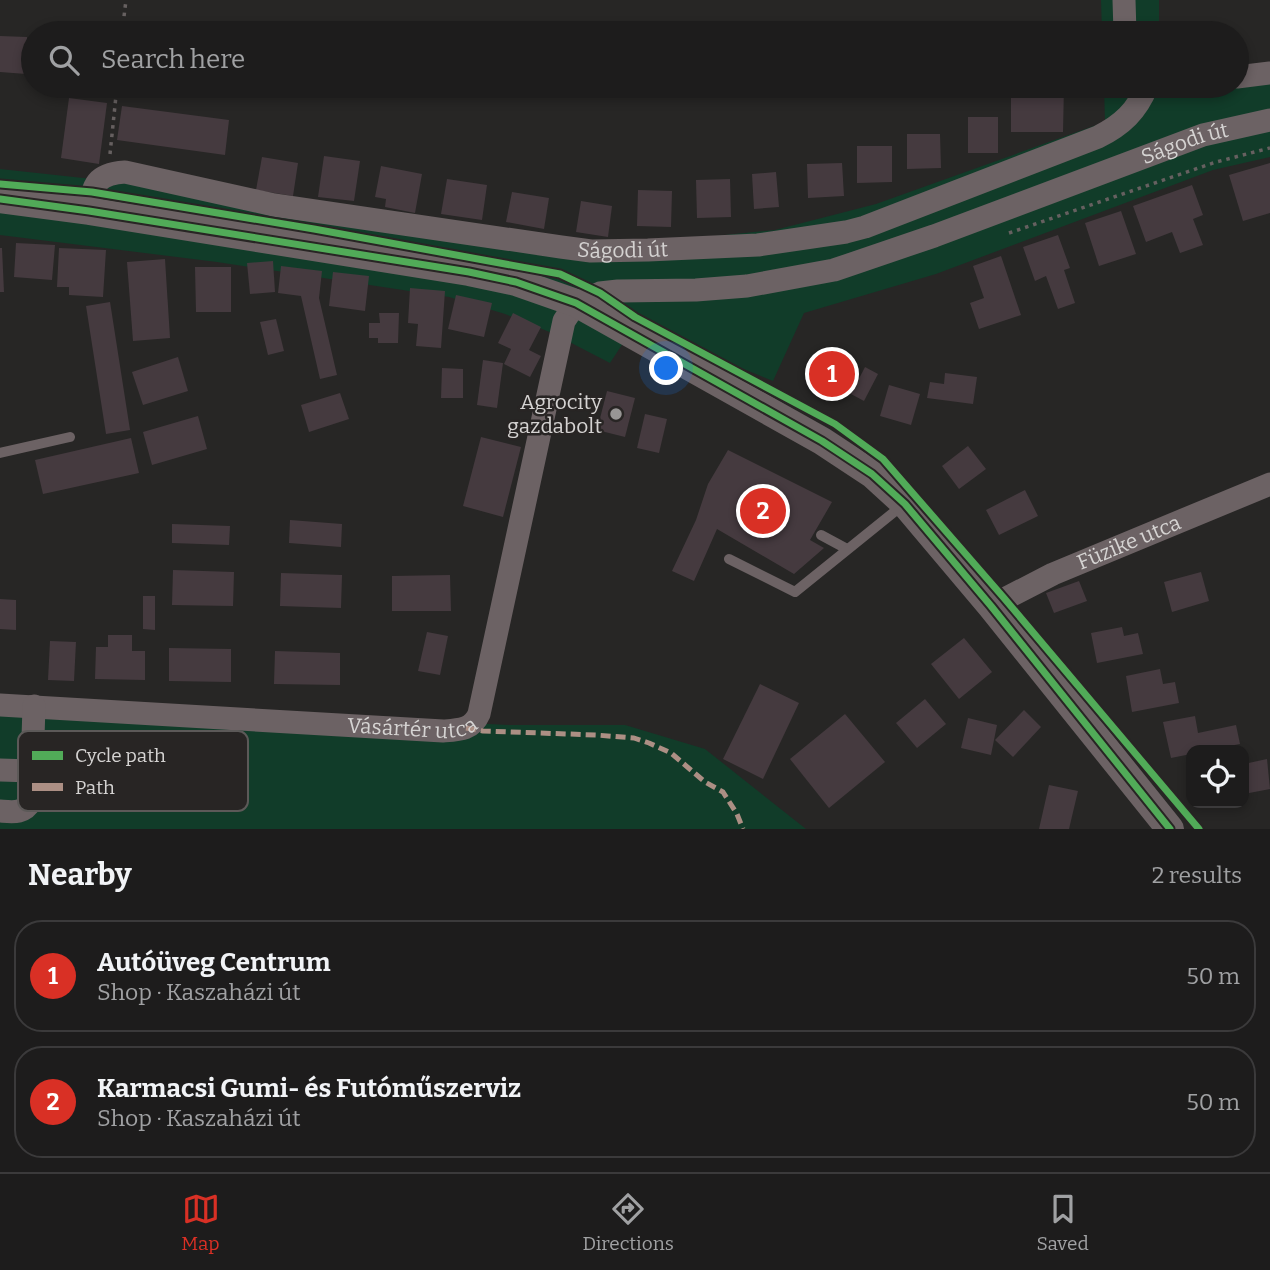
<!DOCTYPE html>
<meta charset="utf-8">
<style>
body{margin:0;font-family:Bitter,serif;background:#252525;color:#f1f3f6}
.controls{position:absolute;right:21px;bottom:21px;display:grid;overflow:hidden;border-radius:14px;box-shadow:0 4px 10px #0003}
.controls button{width:63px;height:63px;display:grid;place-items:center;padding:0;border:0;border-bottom:2px solid #3b3a3b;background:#1d1c1c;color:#f1f3f6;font:35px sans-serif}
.you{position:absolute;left:667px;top:369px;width:24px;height:24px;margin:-18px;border:5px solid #fff;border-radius:50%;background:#1a73e8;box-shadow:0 0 0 10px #1a73e833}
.badge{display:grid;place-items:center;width:46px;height:46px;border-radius:50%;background:#d93025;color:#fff;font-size:23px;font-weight:700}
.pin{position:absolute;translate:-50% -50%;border:4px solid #fff;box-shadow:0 2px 7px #0006}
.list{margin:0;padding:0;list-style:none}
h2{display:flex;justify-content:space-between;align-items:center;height:91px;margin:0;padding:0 28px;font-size:30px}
h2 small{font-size:23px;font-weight:400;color:#a0a1a3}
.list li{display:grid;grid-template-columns:46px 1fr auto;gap:21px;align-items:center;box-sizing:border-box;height:112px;margin:0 14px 14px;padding:0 14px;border:2px solid #3b3a3b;border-radius:28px}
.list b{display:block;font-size:26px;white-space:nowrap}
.list p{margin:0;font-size:23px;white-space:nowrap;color:#a0a1a3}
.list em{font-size:23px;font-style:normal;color:#a0a1a3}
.icon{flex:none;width:38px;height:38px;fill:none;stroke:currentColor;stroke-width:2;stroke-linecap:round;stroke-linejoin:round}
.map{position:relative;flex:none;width:1270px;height:829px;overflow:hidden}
.search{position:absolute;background:#1d1c1c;box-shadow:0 4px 10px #0003;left:21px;right:21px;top:21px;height:77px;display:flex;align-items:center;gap:18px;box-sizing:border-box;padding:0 24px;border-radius:38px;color:#a0a1a3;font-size:26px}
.sheet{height:343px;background:#1d1c1c}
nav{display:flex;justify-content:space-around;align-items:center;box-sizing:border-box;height:98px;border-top:2px solid #3b3a3b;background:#1d1c1c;font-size:19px;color:#a0a1a3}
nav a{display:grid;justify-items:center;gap:4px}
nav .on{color:#d93025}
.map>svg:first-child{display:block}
</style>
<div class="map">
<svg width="1270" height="829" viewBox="0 0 1270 829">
<rect width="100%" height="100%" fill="#272625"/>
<g fill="#113c29">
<path d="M1101,0H1159V33H1102Z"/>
<path d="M1270,63V157L1213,170L936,274L804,313L773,381L635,325L610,363L552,333L505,314L449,297L217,262L0,235V169L231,194L549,238L622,243L676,240L775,230L876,204L1105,122L1104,86H1237Z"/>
<path d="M0,701L509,725H625L705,749L806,829H0Z"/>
</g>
<g fill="#453a3f">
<path d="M0,36L27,37L26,74L0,72Z"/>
<path d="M1039,86H1064L1063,132H1011V91H1039Z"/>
<path d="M69,98L107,103L99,164L61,158Z"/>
<path d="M122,106L229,120L225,155L117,140Z"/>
<rect x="968" y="117" width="30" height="36"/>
<path d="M907,134H940L941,168L907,169Z"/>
<path d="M857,146H892V182L857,183Z"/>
<path d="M324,156L360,161L354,201L318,197Z"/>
<path d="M262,157L298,163L293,196L256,190Z"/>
<path d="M842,163L844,196L808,198L807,164Z"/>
<path d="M1270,163V213L1243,221L1229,175Z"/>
<path d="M381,166L422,174L415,213L385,207L386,199L375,197Z"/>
<path d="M776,172L779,207L754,209L752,174Z"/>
<path d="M447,179L487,185L482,220L441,214Z"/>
<path d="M730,179L731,217L697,218L696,180Z"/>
<path d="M1192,185L1203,215L1193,219L1203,245L1180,253L1172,232L1146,242L1133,206Z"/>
<path d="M638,190L672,191L671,227L637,226Z"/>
<path d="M512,192L549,198L544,229L506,222Z"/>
<path d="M581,201L612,206L608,237L576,232Z"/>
<path d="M1121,211L1136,254L1099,266L1085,223Z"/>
<path d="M1058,235L1070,268L1064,270L1075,303L1058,309L1046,276L1035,281L1023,247Z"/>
<path d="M16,243L55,245L52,280L14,277Z"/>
<path d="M0,248H2L4,292H0Z"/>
<path d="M59,248L106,250L103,297L69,295V287H57Z"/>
<path d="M1001,256L1021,315L979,329L970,303L984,298L973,266Z"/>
<path d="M165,259L170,338L133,341L127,262Z"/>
<path d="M273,261L275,292L250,294L247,263Z"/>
<path d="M281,266L322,271L319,298L337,375L320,379L301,296L278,293Z"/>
<path d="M195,267H231V312H196Z"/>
<path d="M333,272L369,276L365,311L329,306Z"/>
<path d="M410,288L445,291L441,348L416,346L418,324L408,323Z"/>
<path d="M456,295L492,303L484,337L448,329Z"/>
<path d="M110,302L130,430L106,434L86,306Z"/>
<path d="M379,313H399L398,343H378V338H369V323H380Z"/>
<path d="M513,313L541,327L529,350L541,356L530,377L504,364L511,349L498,343Z"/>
<path d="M276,319L284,351L268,355L260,322Z"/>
<path d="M817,352L858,374L847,395L806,373Z"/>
<path d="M178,357L188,391L143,405L132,372Z"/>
<path d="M483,360L503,363L497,408L477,405Z"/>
<path d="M865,367L878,374L864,401L851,394Z"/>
<path d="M442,368L463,369V398H441Z"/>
<path d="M945,373L977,377L973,404L927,398L930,382L944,384Z"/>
<path d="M889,385L920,394L911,425L880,416Z"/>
<path d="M607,391L635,398L625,437L597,430Z"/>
<path d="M340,393L349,419L309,432L301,405Z"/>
<path d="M645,414L667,419L659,453L637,448Z"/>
<path d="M198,416L207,449L152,465L143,432Z"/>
<path d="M481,437L521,447L503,517L463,506Z"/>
<path d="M131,438L139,473L43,494L35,460Z"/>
<path d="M968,446L986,469L959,489L942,466Z"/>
<path d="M728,450L832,502L810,540L824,548L794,574L717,529L694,581L672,571L696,520L708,484Z"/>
<path d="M1025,490L1038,516L999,535L986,510Z"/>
<path d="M290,520L342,524L341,547L289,543Z"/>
<path d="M172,524L230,526L229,545L172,543Z"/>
<path d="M173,570L234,572L233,606L172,605Z"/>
<path d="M1201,572L1209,601L1172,612L1164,582Z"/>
<path d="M281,573L342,575L341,608L280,606Z"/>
<path d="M450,575L451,611H392V576Z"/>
<path d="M1079,581L1087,601L1054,613L1046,593Z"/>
<path d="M143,596H155V630L143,629Z"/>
<path d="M0,599L16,600V630L0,629Z"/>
<path d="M1122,627L1124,636L1138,633L1143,654L1097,663L1091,633Z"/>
<path d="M427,632L448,636L440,675L418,671Z"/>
<path d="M108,635H132V651H145V680L95,679L96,647H108Z"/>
<path d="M964,638L992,672L959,699L931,664Z"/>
<path d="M50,641L76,642L74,681L48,680Z"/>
<path d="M169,648L231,649V682L169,681Z"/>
<path d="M275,651L340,653V685L274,684Z"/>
<path d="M1160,669L1163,684L1175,682L1179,703L1132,712L1126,676Z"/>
<path d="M760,684L799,703L763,779L723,759Z"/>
<path d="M925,699L946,724L917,748L896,723Z"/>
<path d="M1024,710L1041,727L1013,757L995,740Z"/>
<path d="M845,714L885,762L829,808L790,759Z"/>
<path d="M1195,716L1198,733L1236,725L1240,744L1208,750H1191V754L1171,758L1163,722Z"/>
<path d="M968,718L997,725L991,755L961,748Z"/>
<path d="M1267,759L1270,789L1244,794V764Z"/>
<path d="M1049,785L1078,791L1069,829H1039Z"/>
</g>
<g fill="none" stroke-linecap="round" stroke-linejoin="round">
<g stroke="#666060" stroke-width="3.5" stroke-dasharray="3.5 5" stroke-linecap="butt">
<path d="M122,33L126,0"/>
<path d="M110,154L117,86"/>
<path d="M1009,233L1216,162L1270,148"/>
</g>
<g stroke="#6c6264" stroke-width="10">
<path d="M0,453L70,437"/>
<path d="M821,535L847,549"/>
<path d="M729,559L795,592L904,504"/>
</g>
<g stroke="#6c6264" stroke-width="23">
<path d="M1124,0L1125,33"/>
<path d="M1237,77L1270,73"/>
<path id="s1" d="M89,211C93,184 96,174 125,172L274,205L561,247L591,251L648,250L758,245L846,232L865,227L1098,137C1122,125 1137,111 1147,86"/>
<path id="s2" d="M991,606L1053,574L1270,484"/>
<path id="s3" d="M0,705L443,731C459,730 472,730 479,714L564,321L576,303L600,293L618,291L696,290L747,286L834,270L934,236L1203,135L1270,120"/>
<path d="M0,770L32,771"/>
<path d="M0,811C13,812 24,814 31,801L34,706"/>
</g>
<path stroke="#6c6264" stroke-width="28" d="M0,199L89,211L469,272L516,282L576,303L822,441L872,474L905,504L991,606L1170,829"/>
<path stroke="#ac8f84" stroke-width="5" stroke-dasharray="10 5" stroke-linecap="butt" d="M466,728L483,731L596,735L634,738L649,743L671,753L705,782L723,792L737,814L743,829"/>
<g stroke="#282524" stroke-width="11">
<g id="cycleway">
<path d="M0,184L92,192L314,229L560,274L600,293L635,317L835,424L883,459L1004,598L1199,829"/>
<path d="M0,199L89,211L469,272L516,282L576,303L822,441L872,474L905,504L991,606L1170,829"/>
</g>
</g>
<use href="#cycleway" stroke="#51ab58" stroke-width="7"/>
</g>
<circle fill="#989695" stroke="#282524" stroke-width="2.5" cx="616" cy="414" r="7"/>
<g text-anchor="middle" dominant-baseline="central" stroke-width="5" stroke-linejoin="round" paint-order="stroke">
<g font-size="21" fill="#d5d3d2" stroke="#282524">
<text stroke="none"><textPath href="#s3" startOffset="1545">Ságodi út</textPath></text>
<text stroke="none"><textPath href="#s1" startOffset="565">Ságodi út</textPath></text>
<text stroke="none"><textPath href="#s2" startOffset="152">Füzike utca</textPath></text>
<text stroke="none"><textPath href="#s3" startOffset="413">Vásártér utca</textPath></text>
</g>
<g font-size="21" fill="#d5d3d2" stroke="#282524" text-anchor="end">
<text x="602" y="402">Agrocity<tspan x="602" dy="24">gazdabolt</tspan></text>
</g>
</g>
<rect x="18" y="731" width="230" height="80" rx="10" fill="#282524" stroke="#5c5958" stroke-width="2"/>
<rect x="32" y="751" width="31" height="9" fill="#51ab58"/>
<rect x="32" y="783" width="31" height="8" fill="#ac8f84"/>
<g font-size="19" fill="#d5d3d2">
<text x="75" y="762">Cycle path</text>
<text x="75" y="794">Path</text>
</g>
</svg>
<div class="controls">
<button><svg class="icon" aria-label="locate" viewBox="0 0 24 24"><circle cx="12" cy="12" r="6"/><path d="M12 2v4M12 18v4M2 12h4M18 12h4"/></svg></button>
</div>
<div class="you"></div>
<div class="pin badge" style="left:832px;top:374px">1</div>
<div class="pin badge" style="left:763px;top:511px">2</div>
<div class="search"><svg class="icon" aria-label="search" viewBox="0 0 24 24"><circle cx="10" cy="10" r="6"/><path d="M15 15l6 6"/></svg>Search here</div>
</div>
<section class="sheet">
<h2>Nearby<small>2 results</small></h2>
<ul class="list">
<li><span class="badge">1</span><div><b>Autóüveg Centrum</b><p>Shop · Kaszaházi út</p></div><em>50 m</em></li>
<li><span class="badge">2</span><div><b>Karmacsi Gumi- és Futóműszerviz</b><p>Shop · Kaszaházi út</p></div><em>50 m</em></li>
</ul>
</section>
<nav>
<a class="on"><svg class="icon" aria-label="map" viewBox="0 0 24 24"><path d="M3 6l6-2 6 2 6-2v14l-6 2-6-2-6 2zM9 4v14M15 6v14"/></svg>Map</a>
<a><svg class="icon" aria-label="directions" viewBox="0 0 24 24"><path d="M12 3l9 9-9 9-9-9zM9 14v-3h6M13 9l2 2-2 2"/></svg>Directions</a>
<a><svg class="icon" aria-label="saved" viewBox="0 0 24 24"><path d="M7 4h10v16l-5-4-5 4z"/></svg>Saved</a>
</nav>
